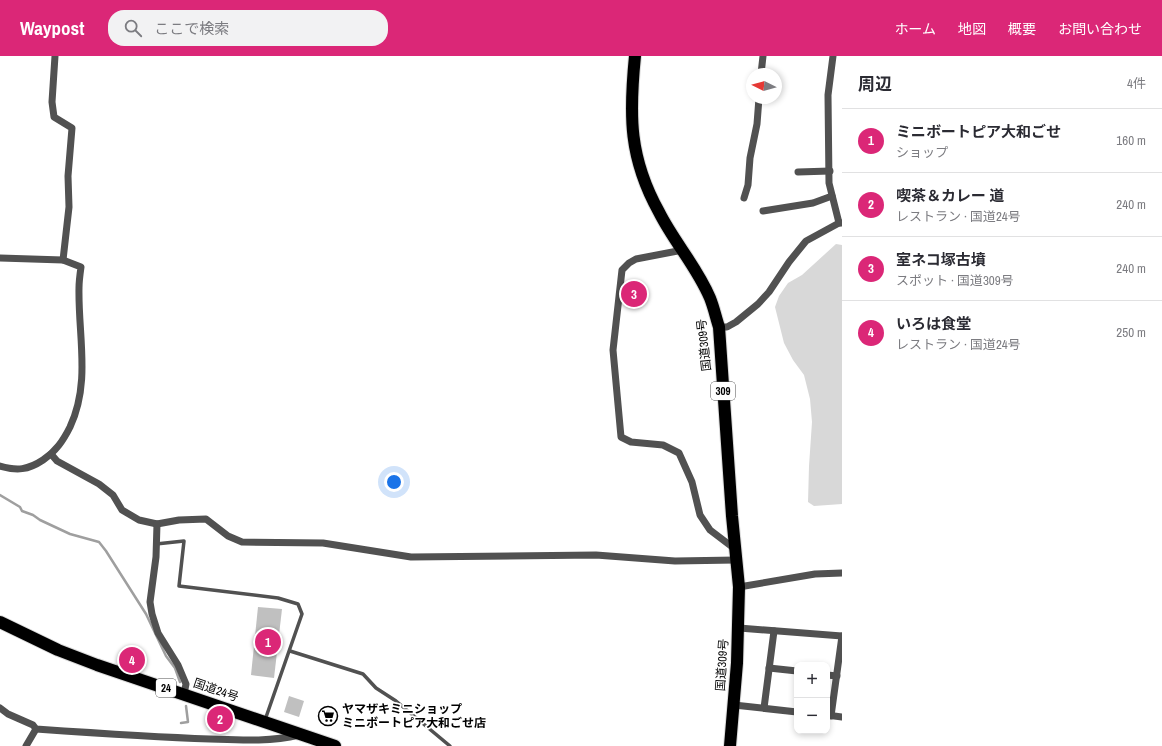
<!DOCTYPE html>
<html lang="ja">
<meta charset="utf-8">
<style>
body{margin:0;font-family:"Archivo Narrow","Noto Sans JP",sans-serif;background:#f2f2f3;color:#2b2b33}
.controls{position:absolute;right:12px;bottom:12px;display:grid;overflow:hidden;border-radius:8px;box-shadow:0 2px 6px #0003}
.controls button{width:36px;height:36px;display:grid;place-items:center;padding:0;border:0;border-bottom:1px solid #e1e1e2;background:#fff;color:#2b2b33;font:20px sans-serif}
.compass{position:absolute;left:746px;top:12px;width:36px;height:36px;border-radius:50%;background:#fff;box-shadow:0 2px 6px #0003;rotate:275deg}
.you{position:absolute;left:394px;top:426px;width:14px;height:14px;margin:-10px;border:3px solid #fff;border-radius:50%;background:#1a73e8;box-shadow:0 0 0 6px #1a73e833}
.badge{display:grid;place-items:center;width:26px;height:26px;border-radius:50%;background:#db2777;color:#fff;font-size:13px;font-weight:700}
.pin{position:absolute;translate:-50% -50%;border:2px solid #fff;box-shadow:0 1px 4px #0006}
.list{margin:0;padding:0;list-style:none}
h2{display:flex;justify-content:space-between;align-items:center;height:52px;margin:0;padding:0 16px;font-size:17px}
h2 small{font-size:13px;font-weight:400;color:#7c7c81}
.list li{display:grid;grid-template-columns:26px 1fr auto;gap:12px;align-items:center;box-sizing:border-box;height:64px;padding:0 16px;border-top:1px solid #e1e1e2}
.list b{display:block;font-size:15px;white-space:nowrap}
.list p{margin:0;font-size:13px;white-space:nowrap;color:#7c7c81}
.list em{font-size:13px;font-style:normal;color:#7c7c81}
.icon{flex:none;width:22px;height:22px;fill:none;stroke:currentColor;stroke-width:2;stroke-linecap:round;stroke-linejoin:round}
.map{position:relative;flex:none;width:842px;height:690px;overflow:hidden}
header{display:flex;align-items:center;gap:24px;box-sizing:border-box;height:56px;padding:0 20px;background:#db2777;color:#fff}
header strong{font-size:19px}
nav{display:flex;gap:22px;margin-inline-start:auto;font-size:14px}
.search{width:280px;height:36px;background:#f2f2f3;display:flex;align-items:center;gap:10px;box-sizing:border-box;padding:0 14px;border-radius:16px;color:#7c7c81;font-size:15px}
main{display:flex}
aside{flex:1;background:#fff}
.map>svg:first-child{display:block}
</style>
<header>
<strong>Waypost</strong>
<div class="search"><svg class="icon" aria-label="search" viewBox="0 0 24 24"><circle cx="10" cy="10" r="6"/><path d="M15 15l6 6"/></svg>ここで検索</div>
<nav><a>ホーム</a><a>地図</a><a>概要</a><a>お問い合わせ</a></nav>
</header>
<main>
<div class="map">
<svg width="842" height="690" viewBox="0 0 842 690">
<rect width="100%" height="100%" fill="#fff"/>
<path fill="#d8d8d8" d="M836,188L842,189V448L814,450L808,446L809,410L812,366L810,343L804,319L793,304L784,287L775,251L779,240L788,227L802,219Z"/>
<g fill="none" stroke-linecap="round" stroke-linejoin="round">
<g stroke="#9f9f9f" stroke-width="2.5">
<path d="M0,439L20,451L22,455L33,459L40,464L70,478L99,486L106,495L146,558L166,600L175,612L180,626"/>
<path d="M181,667L188,666L186,650"/>
</g>
</g>
<g fill="#c0c0c0">
<path d="M258,551L282,553L274,622L251,619Z"/>
<path d="M289,640L304,645L299,661L284,656Z"/>
</g>
<g fill="none" stroke-linecap="round" stroke-linejoin="round">
<g stroke="#dbdbdb" stroke-width="14">
<g id="highway">
<path d="M635,0C629,60 629,102 659,156C674,186 697,211 710,242C714,252 716,262 719,271L732,460L739,531L737,607L730,690"/>
<path d="M0,566L58,594L97,609L335,690"/>
</g>
</g>
<g stroke="#515151" stroke-width="3.5">
<path d="M156,488L184,485L179,530L278,542L298,548L302,558L265,664"/>
<path d="M290,595L363,618L376,632L396,645L450,690"/>
</g>
<g stroke="#515151" stroke-width="7">
<path d="M55,0L52,46L54,61L72,72L68,120L69,151L63,204"/>
<path d="M833,0L828,39L829,127L839,167"/>
<path d="M761,18L763,0"/>
<path d="M798,116L830,115"/>
<path d="M744,142L748,129L750,102L757,68L759,42"/>
<path d="M763,155L813,147L832,140"/>
<path d="M683,194L636,203L629,207L622,214L613,294L621,381L631,386L663,389L679,397L692,426L700,459L710,474L735,493"/>
<path d="M0,202L63,204L81,211C80,218 79,225 79,232C78,280 91,326 70,371C63,385 56,395 43,404C28,414 17,415 0,410"/>
<path d="M719,271H727L736,266L758,248L769,236L789,206L806,185L839,167H842"/>
<path d="M51,398L57,405L99,428L113,439L122,454L139,464L157,468L179,464L206,463L228,480L242,486L323,487L411,501L596,499L675,505L736,504"/>
<path d="M157,468L156,501L150,546L152,558L158,577L178,609L186,628L184,638"/>
<path d="M739,531L815,518L842,517"/>
<path d="M739,572L842,580"/>
<path d="M769,612L797,615"/>
<path d="M827,619L837,620"/>
<path d="M734,649L797,656"/>
<path d="M0,652L8,658L33,669L36,673C94,677 152,681 210,683C239,684 270,686 299,679"/>
<path d="M764,652L774,575"/>
<path d="M827,659L842,661"/>
<path d="M831,660L842,580"/>
<path d="M26,690L36,673"/>
</g>
<use href="#highway" stroke="#000" stroke-width="12"/>
</g>
<defs>
<g id="supermarket-ring" transform="scale(1)"><circle r="9.5" fill="#fff" stroke="#000" stroke-width="1.5"/><path d="M-6-5.5h2.5l.6 2H6L4.5 2H-2.5L-4.4-4H-6ZM-1.5 3.2a1.3 1.3 0 1 0 .1 0ZM3 3.2a1.3 1.3 0 1 0 .1 0Z" fill="#000"/></g>
</defs>
<g fill-rule="evenodd">
<use href="#supermarket-ring" x="328" y="660"/>
</g>
<g text-anchor="middle" dominant-baseline="central" stroke-width="3.5" stroke-linejoin="round" paint-order="stroke">
<g fill="#fff" stroke="#4c4c4c" stroke-width="1">
<rect x="711" y="326" width="24" height="18" rx="3"/>
<rect x="156" y="623" width="20" height="18" rx="3"/>
</g>
<g font-size="11" font-weight="bold" fill="#000">
<text x="723" y="335">309</text>
<text x="166" y="632">24</text>
</g>
<g font-size="12" fill="#000" stroke="#fff">
<text transform="translate(704 289) rotate(-96)">国道309号</text>
<text transform="translate(722 609) rotate(-86)">国道309号</text>
<text transform="translate(216 634) rotate(19)">国道24号</text>
</g>
<g font-size="12" font-weight="bold" fill="#000" stroke="#fff" text-anchor="start">
<text x="342" y="653">ヤマザキミニショップ<tspan x="342" dy="14">ミニボートピア大和ごせ店</tspan></text>
</g>
</g>
</svg>
<div class="controls">
<button>+</button>
<button>−</button>
</div>
<svg class="compass" viewBox="-18 -18 36 36"><path d="M0-13l5 13h-10z" fill="#e53935"/><path d="M0 13l5-13h-10z" fill="#7c7c81"/></svg>
<div class="you"></div>
<div class="pin badge" style="left:268px;top:586px">1</div>
<div class="pin badge" style="left:220px;top:663px">2</div>
<div class="pin badge" style="left:634px;top:238px">3</div>
<div class="pin badge" style="left:132px;top:604px">4</div>
</div>
<aside>
<h2>周辺<small>4件</small></h2>
<ul class="list">
<li><span class="badge">1</span><div><b>ミニボートピア大和ごせ</b><p>ショップ</p></div><em>160 m</em></li>
<li><span class="badge">2</span><div><b>喫茶＆カレー 道</b><p>レストラン · 国道24号</p></div><em>240 m</em></li>
<li><span class="badge">3</span><div><b>室ネコ塚古墳</b><p>スポット · 国道309号</p></div><em>240 m</em></li>
<li><span class="badge">4</span><div><b>いろは食堂</b><p>レストラン · 国道24号</p></div><em>250 m</em></li>
</ul>
</aside>
</main>
